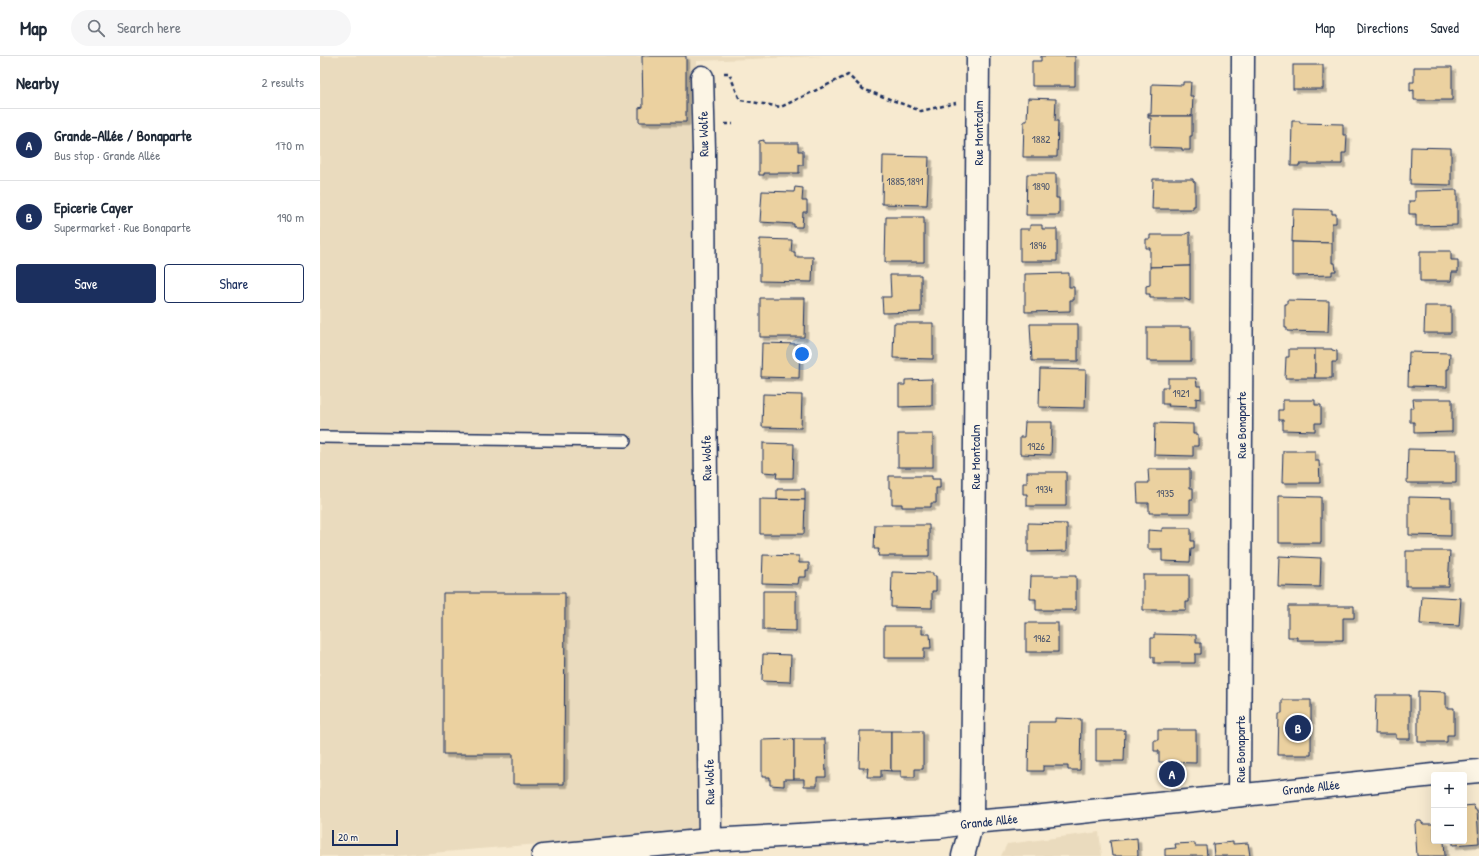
<!DOCTYPE html>
<meta charset="utf-8">
<style>
body{margin:0;font-family:"Patrick Hand",sans-serif;background:#f6f6f7;color:#1f2937}
.controls{position:absolute;right:12px;bottom:12px;display:grid;overflow:hidden;border-radius:4px;box-shadow:0 4px 16px #0002}
.controls button{width:36px;height:36px;display:grid;place-items:center;padding:0;border:0;border-bottom:1px solid #e0e1e3;background:#fff;color:#1f2937;font:20px sans-serif}
.scale{position:absolute;left:12px;bottom:10px;width:66px;box-sizing:border-box;padding-left:4px;border:2px solid #1b2f5e;border-top:0;font-size:11px;line-height:14px;white-space:nowrap;color:#1b2f5e;-webkit-text-stroke:3px #fcf5e5;paint-order:stroke}
.you{position:absolute;left:482px;top:298px;width:14px;height:14px;margin:-10px;border:3px solid #fff;border-radius:50%;background:#1a73e8;box-shadow:0 0 0 6px #1a73e833}
.badge{display:grid;place-items:center;width:26px;height:26px;border-radius:50%;background:#1b2f5e;color:#fff;font-size:13px;font-weight:700}
.pin{position:absolute;translate:-50% -50%;border:2px solid #fff;box-shadow:0 1px 4px #0006}
.list{margin:0;padding:0;list-style:none}
h2{display:flex;justify-content:space-between;align-items:center;height:52px;margin:0;padding:0 16px;font-size:17px}
h2 small{font-size:13px;font-weight:400;color:#747a83}
.list li{display:grid;grid-template-columns:26px 1fr auto;gap:12px;align-items:center;box-sizing:border-box;height:72px;padding:0 16px;border-top:1px solid #e0e1e3}
.list b{display:block;font-size:15px;white-space:nowrap}
.list p{margin:0;font-size:13px;white-space:nowrap;color:#747a83}
.list em{font-size:13px;font-style:normal;color:#747a83}
.actions{display:flex;gap:8px;padding:12px 16px}
.actions a{flex:1;padding:9px 0;border:1px solid #1b2f5e;border-radius:4px;text-align:center;font-size:14px;color:#1b2f5e}
.actions .main{background:#1b2f5e;color:#fff}
.icon{flex:none;width:22px;height:22px;fill:none;stroke:currentColor;stroke-width:2;stroke-linecap:round;stroke-linejoin:round}
.map{position:relative;flex:none;width:1159px;height:800px;overflow:hidden}
header{display:flex;align-items:center;gap:24px;box-sizing:border-box;height:56px;padding:0 20px;background:#fff;border-bottom:1px solid #e0e1e3}
header strong{font-size:19px}
nav{display:flex;gap:22px;margin-inline-start:auto;font-size:14px}
.search{width:280px;height:36px;background:#f6f6f7;display:flex;align-items:center;gap:10px;box-sizing:border-box;padding:0 14px;border-radius:22px;color:#747a83;font-size:15px}
main{display:flex}
aside{flex:1;background:#fff}
.map>svg:first-child{display:block}
</style>
<header>
<strong>Map</strong>
<div class="search"><svg class="icon" aria-label="search" viewBox="0 0 24 24"><circle cx="10" cy="10" r="6"/><path d="M15 15l6 6"/></svg>Search here</div>
<nav><a>Map</a><a>Directions</a><a>Saved</a></nav>
</header>
<main>
<aside>
<h2>Nearby<small>2 results</small></h2>
<ul class="list">
<li><span class="badge">A</span><div><b>Grande-Allée / Bonaparte</b><p>Bus stop · Grande Allée</p></div><em>170 m</em></li>
<li><span class="badge">B</span><div><b>Epicerie Cayer</b><p>Supermarket · Rue Bonaparte</p></div><em>190 m</em></li>
</ul>
<div class="actions"><a class="main">Save</a><a>Share</a></div>
</aside>
<div class="map">
<svg width="1159" height="800" viewBox="0 0 1159 800">
<defs>
<filter id="shadow"><feDropShadow dx="3.5" dy="3.5" stdDeviation="0" flood-color="#0004"/></filter>
</defs>
<rect width="100%" height="100%" fill="#f7ead0"/>
<filter id="ink" filterUnits="userSpaceOnUse"><feTurbulence type="fractalNoise" baseFrequency=".025" numOctaves="2"/><feDisplacementMap in="SourceGraphic" scale="8" xChannelSelector="R" yChannelSelector="G"/><feConvolveMatrix kernelMatrix="1 2 1 2 8 2 1 2 1" color-interpolation-filters="sRGB"/></filter>
<g filter="url(#ink)">
<g fill="#eadbbe">
<path d="M0,0H503L377,5V775L76,800H0Z"/>
<path d="M779,776L782,800H681L687,788Z"/>
</g>
<g fill="#ebd1a0" stroke="#1b2f5e" filter="url(#shadow)">
<path d="M322,0H366V66H319V52L323,51Z"/>
<path d="M721,0H755V30H712V5H721Z"/>
<rect x="973" y="9" width="30" height="24"/>
<path d="M1094,11H1132V44H1094V34L1090,35V26H1094Z"/>
<path d="M863,26H871L870,40H873L872,60H828V58H831L832,28L863,29Z"/>
<path d="M708,42L736,43L735,65H738L737,101H703L704,65H707Z"/>
<path d="M828,60H872V80H870V94H862V92L830,91L831,62H828Z"/>
<path d="M972,65H980V67L1023,68V79H1027L1026,97H1022V108H979V110H971Z"/>
<path d="M444,84V87H478V95H483V109H479V117H444V119H439V85Z"/>
<path d="M1091,91L1131,92V129L1090,128Z"/>
<path d="M563,100L609,101L607,149L562,148Z"/>
<path d="M707,118H736V142H739V159H706Z"/>
<path d="M833,123H873V125L875,126V150H873V153H832Z"/>
<path d="M475,131L483,132L482,145H487V156H483L482,171H474V168L440,166L442,135L474,136Z"/>
<path d="M1137,134V169L1096,170V158H1089V145H1095V135Z"/>
<path d="M973,153L1012,154V158H1016V167H1012V187L972,186Z"/>
<path d="M566,161H604V206H565Z"/>
<path d="M710,169H722V173H737V205H700V173H710Z"/>
<path d="M870,176V210L830,211V192H826V183H830V179H863Z"/>
<path d="M440,183L472,184L471,196H475V201H493L492,226L440,225Z"/>
<path d="M972,186L1012,187V207H1015L1016,215H1012V219L972,220Z"/>
<path d="M1100,195H1131V204H1138V216H1132L1131,225H1100Z"/>
<path d="M870,210V245L863,242H830V238H826V230L830,229V211Z"/>
<path d="M749,217V231H754V244H750V255L705,256V218Z"/>
<path d="M570,219H601V256L563,257L562,241H571Z"/>
<path d="M440,242H485L484,281H440Z"/>
<path d="M967,244L1009,245L1008,276L967,275V272H965V248H967Z"/>
<path d="M1105,250H1131V277H1104Z"/>
<path d="M574,267H613V303L573,302Z"/>
<path d="M710,268H758V305H712Z"/>
<rect x="827" y="271" width="44" height="34"/>
<path d="M442,287L480,288L479,322L441,321Z"/>
<path d="M969,293H995V322H965L966,301H969Z"/>
<path d="M995,293H1012V294L1017,295V306H1012V322H995Z"/>
<path d="M1089,296L1130,297L1129,313H1127V331L1088,330Z"/>
<path d="M720,313L766,314L765,352L719,351Z"/>
<path d="M848,322H876L877,330H881V343L876,342V351L848,350L849,348H842V331H848Z"/>
<path d="M612,323V350L579,351V329H585V324Z"/>
<path d="M443,338L482,339L481,372L442,371Z"/>
<path d="M1093,343H1132V376L1094,377V366H1090V352H1094Z"/>
<path d="M963,344H995V349H1001V367H995V375L963,374V364H959V354H963Z"/>
<path d="M705,366H732L731,399L700,398V381H704Z"/>
<path d="M835,367L873,368V378H878V390H873V400L834,399Z"/>
<rect x="578" y="378" width="35" height="33"/>
<path d="M443,387L474,388L473,422H456L457,417L443,416Z"/>
<path d="M1088,393L1136,394V427H1087Z"/>
<path d="M963,395H995V405H999L1000,427H962Z"/>
<path d="M828,413H870V432H873V443H870V457H829V447H818L817,427H829Z"/>
<path d="M707,416H746V450H707V438H703V427H707Z"/>
<path d="M569,420H612V423H620V432H616V447H611V451H582V448H572V433L569,432Z"/>
<path d="M457,433H485V444L457,443Z"/>
<path d="M958,440L1001,441V487H958Z"/>
<path d="M1089,441L1131,442V480L1089,479Z"/>
<path d="M440,443L485,444L484,478H440Z"/>
<path d="M708,467L747,468V495L708,496Z"/>
<path d="M555,469H609V500H558L559,493H554Z"/>
<path d="M842,472H871V485H874V493H871L870,506L842,505V493H828V474L842,475Z"/>
<path d="M1086,495H1130L1128,530H1086Z"/>
<path d="M443,499L479,500V507H489V514H486V521H479L478,528L442,527Z"/>
<path d="M959,500L1001,502L1000,531L958,530Z"/>
<path d="M572,516L613,517V520H616V535H612V552L571,551Z"/>
<path d="M823,519H869V546H866V554H823Z"/>
<path d="M711,520H756V554H716V543H710Z"/>
<path d="M443,535H476V575L443,574Z"/>
<path d="M123,537H245L244,728H193V698H123Z"/>
<path d="M1102,540L1141,542L1139,570L1100,568Z"/>
<path d="M968,550H1034V562H1023V584H977V581H968Z"/>
<rect x="706" y="567" width="32" height="29"/>
<path d="M564,570H602V578H610L611,592H604V602H564Z"/>
<path d="M834,578L876,579V587H881V598H875V607H834V601H831V582H834Z"/>
<path d="M443,598L471,599L470,626L442,625Z"/>
<path d="M1098,635L1126,636V652H1134V679H1127V686H1098Z"/>
<path d="M1056,639H1090V683H1076V678H1055Z"/>
<path d="M962,644H991V699H958L959,657H962Z"/>
<path d="M735,662L761,663L760,714H748V710H723V715H708L709,666H735Z"/>
<path d="M776,674H805L804,705H776Z"/>
<path d="M838,674H876V707L839,706V695H834V684H838Z"/>
<path d="M540,675H571V715L561,714V721H547L548,712H539Z"/>
<path d="M571,675H603V713H595V721H581V715H571Z"/>
<path d="M474,683V723H464V730L450,729V721H442V684Z"/>
<path d="M474,683H505L506,721H497V730H484V723H474Z"/>
<path d="M1154,749L1155,754H1157L1159,787L1133,789V785H1144V750Z"/>
<path d="M1097,765H1101L1103,768H1114V785H1124L1125,800H1097L1095,768Z"/>
<path d="M817,782L818,800H792L790,785Z"/>
<path d="M913,786V788L928,787L930,800H894L893,788Z"/>
<path d="M875,787V790H886L887,800H845V793L856,792L855,788Z"/>
</g>
<g fill="none" stroke-linecap="round" stroke-linejoin="round">
<g stroke="#1b2f5e" stroke-width="14">
<path id="lane" d="M0,381L305,385"/>
</g>
<g stroke="#1b2f5e" stroke-width="25">
<g id="street">
<path d="M382,21L384,94L385,336L390,784"/>
<path d="M919,739L923,0"/>
<path d="M643,800L652,766L658,0"/>
</g>
</g>
<g stroke="#1b2f5e" stroke-width="25">
<g id="secondary">
<path d="M1115,719L1159,715"/>
<path d="M223,800L390,784L619,771L652,766L713,761L1114,719"/>
</g>
</g>
<g stroke="#1b2f5e" stroke-width="2.5" stroke-dasharray="4 3" stroke-linecap="butt">
<path d="M404,17H409L420,44L461,51L528,19L543,33L601,55L636,47"/>
<path d="M405,68H413"/>
</g>
<use href="#lane" stroke="#fcf5e5" stroke-width="11"/>
<use href="#street" stroke="#fcf5e5" stroke-width="22"/>
<use href="#secondary" stroke="#fcf5e5" stroke-width="22"/>
</g>
</g>
<g text-anchor="middle" dominant-baseline="central" stroke-width="3" stroke-linejoin="round" paint-order="stroke">
<g font-size="11" fill="#4f586e">
<text x="721" y="83">1882</text>
<text x="585" y="125">1885,1891</text>
<text x="721" y="130">1890</text>
<text x="718" y="189">1896</text>
<text x="861" y="337">1921</text>
<text x="716" y="390">1926</text>
<text x="724" y="433">1934</text>
<text x="845" y="437">1935</text>
<text x="722" y="582">1962</text>
</g>
<g font-size="13" fill="#1b2f5e" stroke="#fcf5e5">
<text transform="translate(658 77) rotate(-90)">Rue Montcalm</text>
<text transform="translate(383 78) rotate(-91)">Rue Wolfe</text>
<text transform="translate(921 369) rotate(-90)">Rue Bonaparte</text>
<text transform="translate(655 401) rotate(-90)">Rue Montcalm</text>
<text transform="translate(386 402) rotate(-91)">Rue Wolfe</text>
<text transform="translate(920 693) rotate(-90)">Rue Bonaparte</text>
<text transform="translate(389 726) rotate(-91)">Rue Wolfe</text>
<text transform="translate(991 731) rotate(-6)">Grande Allée</text>
<text transform="translate(669 765) rotate(-6)">Grande Allée</text>
</g>
</g>
</svg>
<div class="controls">
<button>+</button>
<button>−</button>
</div>
<div class="scale">20 m</div>
<div class="you"></div>
<div class="pin badge" style="left:852px;top:718px">A</div>
<div class="pin badge" style="left:978px;top:672px">B</div>
</div>
</main>
